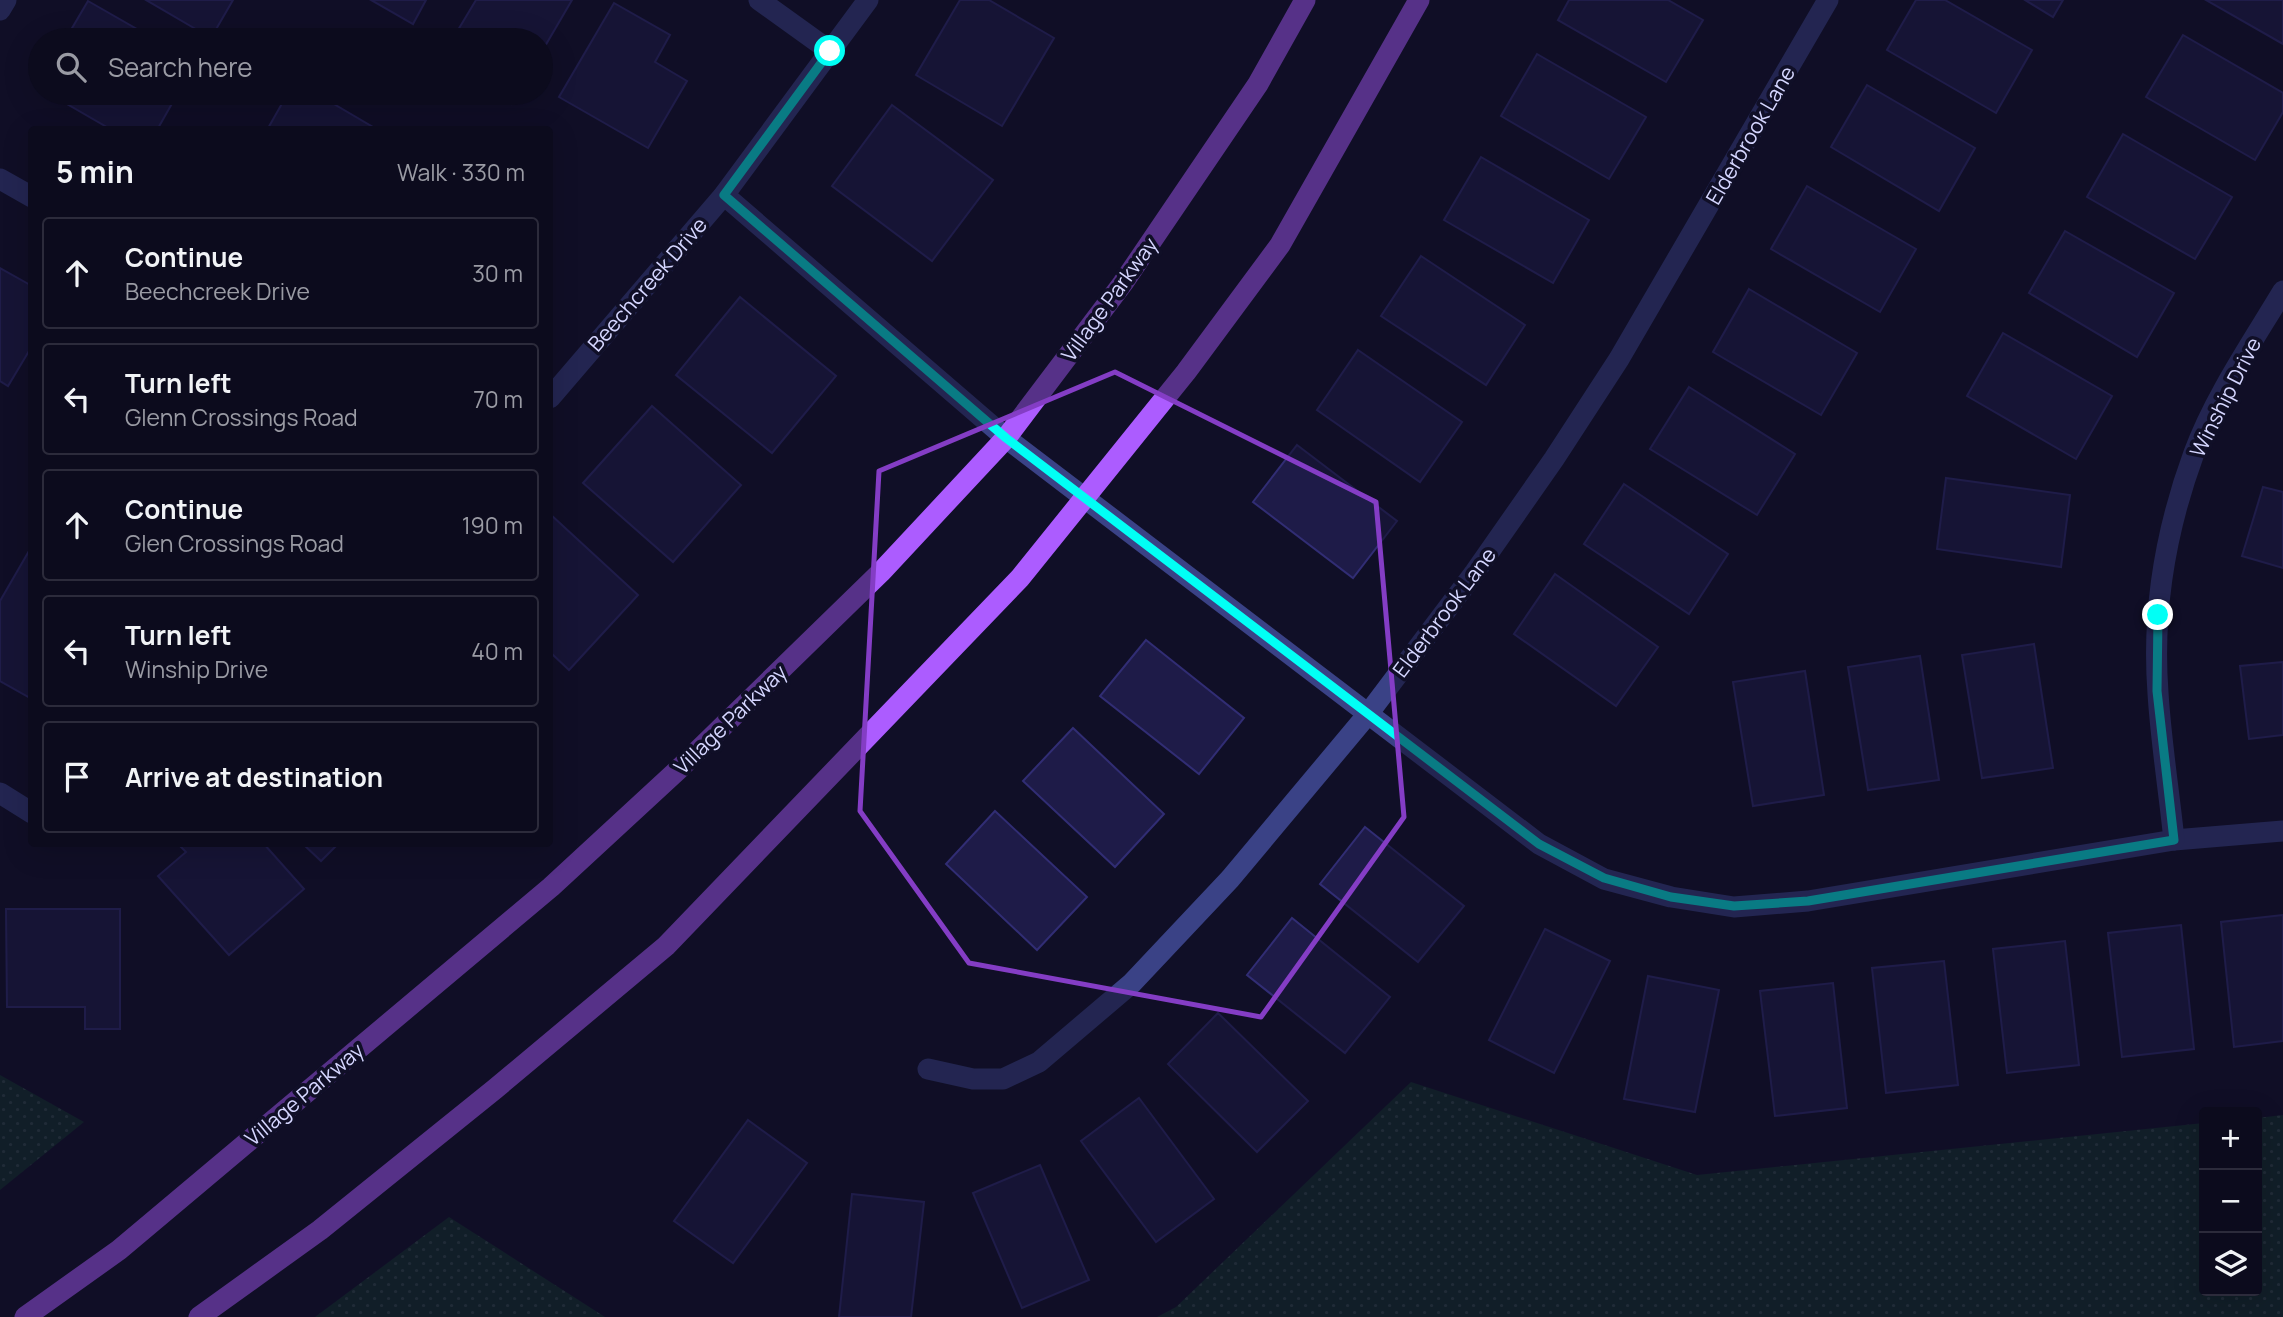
<!DOCTYPE html>
<meta charset="utf-8">
<style>
body{margin:0;font-family:Manrope,sans-serif;background:#151426;color:#f1f3f6}
.controls{position:absolute;right:21px;bottom:21px;display:grid;overflow:hidden;border-radius:7px;box-shadow:0 7px 28px #0002}
.controls button{width:63px;height:63px;display:grid;place-items:center;padding:0;border:0;border-bottom:2px solid #2c2b3b;background:#0c0b1d;color:#f1f3f6;font:35px sans-serif}
.stop{position:absolute;width:21px;height:21px;margin:-16px;border:5px solid #01fff5;border-radius:50%;background:#fff}
.stop.end{background:#01fff5;border-color:#fff;box-shadow:0 2px 7px #0008}
.list{margin:0;padding:0;list-style:none}
h2{display:flex;justify-content:space-between;align-items:center;height:91px;margin:0;padding:0 28px;font-size:30px}
h2 small{font-size:23px;font-weight:400;color:#9a9ba4}
.list li{display:grid;grid-template-columns:46px 1fr auto;gap:21px;align-items:center;box-sizing:border-box;height:112px;margin:0 14px 14px;padding:0 14px;border:2px solid #2c2b3b;border-radius:7px}
.list b{display:block;font-size:26px;white-space:nowrap}
.list p{margin:0;font-size:23px;white-space:nowrap;color:#9a9ba4}
.list em{font-size:23px;font-style:normal;color:#9a9ba4}
.icon{flex:none;width:38px;height:38px;fill:none;stroke:currentColor;stroke-width:2;stroke-linecap:round;stroke-linejoin:round}
.map{position:relative;flex:none;width:2283px;height:1317px;overflow:hidden}
.search{position:absolute;background:#0c0b1d;box-shadow:0 7px 28px #0002;left:28px;top:28px;width:525px;height:77px;display:flex;align-items:center;gap:18px;box-sizing:border-box;padding:0 24px;border-radius:38px;color:#9a9ba4;font-size:26px}
.panel{position:absolute;background:#0c0b1d;box-shadow:0 7px 28px #0002;left:28px;top:126px;width:525px;height:721px;border-radius:7px}
.map>svg:first-child{display:block}
</style>
<div class="map">
<svg width="2283" height="1317" viewBox="0 0 2283 1317">
<defs>
<pattern id="grass-dots" width="8" height="8" patternUnits="userSpaceOnUse" patternTransform="scale(1.75)"><rect width="8" height="8" fill="#12312c"/><path d="M2 2h.1M6 6h.1" fill="none" stroke="#344e4c" stroke-width="1.8" stroke-linecap="round"/></pattern>
</defs>
<rect width="100%" height="100%" fill="#100f27"/>
<g fill="url(#grass-dots)">
<path d="M0,1075L84,1122L0,1190Z"/>
<path d="M1411,1082L1697,1175L2204,1123V1291H2257V1118L2283,1115V1317H1157L1176,1307Z"/>
<path d="M449,1217L605,1317H315Z"/>
</g>
<g fill="#1e1b48" stroke="#312d74" stroke-width="2">
<path d="M146,0H233L211,38Z"/>
<path d="M371,0H426L413,24Z"/>
<path d="M476,0H572L541,53V40H452Z"/>
<path d="M960,0H989L1054,38L1002,126L916,75Z"/>
<path d="M1569,0H1668L1703,20L1666,82L1558,20Z"/>
<path d="M1916,0H1945L2032,50L1996,113L1887,50Z"/>
<path d="M2025,0H2063L2053,17Z"/>
<path d="M2206,0H2283V44Z"/>
<path d="M88,1L156,40H65Z"/>
<path d="M614,3L670,35L655,62L687,81L648,148L559,97Z"/>
<path d="M2183,35L2283,93V112L2255,160L2146,97Z"/>
<path d="M1537,54L1646,117L1609,179L1501,116Z"/>
<path d="M1867,85L1975,148L1939,211L1831,147Z"/>
<path d="M48,93H178L157,130H112Z"/>
<path d="M288,93H315L378,130H267Z"/>
<path d="M491,93H518L511,104Z"/>
<path d="M892,105L993,180L932,261L832,186Z"/>
<path d="M2123,134L2232,197L2195,259L2087,197Z"/>
<path d="M1481,157L1589,220L1553,283L1444,220Z"/>
<path d="M1807,186L1916,249L1880,312L1771,249Z"/>
<path d="M2065,231L2174,293L2137,357L2029,293Z"/>
<path d="M1421,256L1525,325L1486,385L1381,316Z"/>
<path d="M0,268L32,286V346L8,386L0,381Z"/>
<path d="M1749,289L1857,353L1821,415L1713,352Z"/>
<path d="M740,297L836,376L772,453L676,375Z"/>
<path d="M2003,333L2112,396L2076,459L1967,396Z"/>
<path d="M1358,350L1462,422L1420,482L1317,410Z"/>
<path d="M1689,387L1795,454L1757,515L1650,449Z"/>
<path d="M652,406L741,485L673,562L583,483Z"/>
<path d="M1297,445L1397,521L1353,578L1253,502Z"/>
<path d="M1946,478L2070,495L2061,567L1937,549Z"/>
<path d="M1624,484L1728,554L1689,614L1584,544Z"/>
<path d="M2263,487L2283,492V568L2242,556Z"/>
<path d="M550,514L638,595L569,670L550,652Z"/>
<path d="M29,551L32,553V699L0,681V601Z"/>
<path d="M1555,574L1658,647L1616,706L1514,634Z"/>
<path d="M1146,640L1244,718L1199,774L1100,696Z"/>
<path d="M2034,644L2053,768L1982,778L1962,655Z"/>
<path d="M1920,656L1939,780L1868,790L1848,667Z"/>
<path d="M2283,662V735L2249,739L2240,666Z"/>
<path d="M1805,671L1824,795L1753,806L1733,682Z"/>
<path d="M1073,728L1164,814L1115,867L1023,781Z"/>
<path d="M995,811L1087,897L1037,950L946,864Z"/>
<path d="M1365,827L1464,906L1418,962L1320,884Z"/>
<path d="M178,844H264L304,889L229,955L158,876L186,852Z"/>
<path d="M303,844H338L321,861Z"/>
<path d="M6,909H120V1029H85V1007H7Z"/>
<path d="M2283,915V1041L2234,1047L2221,922Z"/>
<path d="M1292,918L1390,997L1345,1053L1247,975Z"/>
<path d="M2181,925L2194,1049L2122,1057L2108,933Z"/>
<path d="M1545,929L1610,961L1554,1073L1489,1040Z"/>
<path d="M2065,941L2079,1065L2007,1073L1993,949Z"/>
<path d="M1944,961L1958,1085L1886,1093L1872,968Z"/>
<path d="M1648,976L1719,990L1695,1112L1624,1099Z"/>
<path d="M1833,983L1847,1108L1775,1116L1760,991Z"/>
<path d="M1218,1013L1308,1101L1257,1152L1168,1064Z"/>
<path d="M1139,1098L1214,1199L1156,1242L1081,1141Z"/>
<path d="M748,1120L807,1163L733,1263L674,1221Z"/>
<path d="M1040,1165L1089,1280L1022,1308L973,1193Z"/>
<path d="M852,1194L924,1202L911,1317H839Z"/>
</g>
<g fill="none" stroke-linecap="round" stroke-linejoin="round">
<g stroke="#3a4286" stroke-width="21">
<path d="M759,0L830,51"/>
<path d="M0,10L6,0"/>
<path d="M0,179L32,197"/>
<path d="M724,195L1006,438L1539,844L1604,879L1671,897L1734,907L1808,901L2174,840L2283,831"/>
<path d="M550,398L724,195L868,0"/>
<path d="M0,793L32,813"/>
<path d="M2174,840C2169,791 2161,742 2158,693C2152,612 2166,529 2194,453C2214,398 2253,341 2283,291"/>
<path d="M928,1069L973,1079H1003L1039,1062L1132,983L1230,879L1368,714L1475,572L1554,459L1619,359L1828,0"/>
</g>
<g stroke="#ac5cff" stroke-width="21">
<path d="M25,1317L119,1250L551,887L681,767L881,572L1006,438L1123,283L1258,84L1305,0"/>
<path d="M199,1317L320,1230L495,1089L666,946L1020,578L1186,372L1280,245L1419,0"/>
</g>
</g>
<g fill="none" stroke-linecap="round" stroke-linejoin="round">
<path stroke="#01fff5" stroke-width="9" d="M830,51L724,195L1006,438L1539,844L1604,878L1671,897L1734,906L1808,901L2174,840L2157,691L2158,615"/>
</g>
<path d="M0 0H2283V1317H0ZM1115,372L1376,502L1404,817L1261,1017L969,963L860,811L879,471Z" fill="#100f27" fill-opacity=".55" fill-rule="evenodd"/>
<path fill="none" stroke="#843dc5" stroke-width="5" stroke-linejoin="round" d="M1115,372L1376,502L1404,817L1261,1017L969,963L860,811L879,471Z"/>
<g text-anchor="middle" dominant-baseline="central" stroke-width="7" stroke-linejoin="round" paint-order="stroke">
<g font-size="21" fill="#d5d6ff" stroke="#100f27">
<text transform="translate(1750 135) rotate(-60)">Elderbrook Lane</text>
<text transform="translate(647 284) rotate(-49)">Beechcreek Drive</text>
<text transform="translate(1109 299) rotate(-54)">Village Parkway</text>
<text transform="translate(2225 397) rotate(-63)">Winship Drive</text>
<text transform="translate(1444 612) rotate(-53)">Elderbrook Lane</text>
<text transform="translate(730 719) rotate(-44)">Village Parkway</text>
<text transform="translate(304 1094) rotate(-40)">Village Parkway</text>
</g>
</g>
</svg>
<div class="controls">
<button>+</button>
<button>−</button>
<button><svg class="icon" aria-label="layers" viewBox="0 0 24 24"><path d="M12 4l9 5-9 5-9-5zM3 14l9 5 9-5"/></svg></button>
</div>
<div class="stop" style="left:830px;top:51px"></div>
<div class="stop end" style="left:2158px;top:615px"></div>
<div class="search"><svg class="icon" aria-label="search" viewBox="0 0 24 24"><circle cx="10" cy="10" r="6"/><path d="M15 15l6 6"/></svg>Search here</div>
<section class="panel">
<h2>5 min<small>Walk · 330 m</small></h2>
<ul class="list">
<li><svg class="icon" aria-label="ahead" viewBox="0 0 24 24"><path d="M12 20V5M6 11l6-6 6 6"/></svg><div><b>Continue</b><p>Beechcreek Drive</p></div><em>30 m</em></li>
<li><svg class="icon" aria-label="left" viewBox="0 0 24 24"><path d="M17 20v-9H6M10 6l-5 5 5 5"/></svg><div><b>Turn left</b><p>Glenn Crossings Road</p></div><em>70 m</em></li>
<li><svg class="icon" aria-label="ahead" viewBox="0 0 24 24"><path d="M12 20V5M6 11l6-6 6 6"/></svg><div><b>Continue</b><p>Glen Crossings Road</p></div><em>190 m</em></li>
<li><svg class="icon" aria-label="left" viewBox="0 0 24 24"><path d="M17 20v-9H6M10 6l-5 5 5 5"/></svg><div><b>Turn left</b><p>Winship Drive</p></div><em>40 m</em></li>
<li><svg class="icon" aria-label="arrive" viewBox="0 0 24 24"><path d="M6 21V4h12l-3 4 3 4H6"/></svg><div><b>Arrive at destination</b></div></li>
</ul>
</section>
</div>
